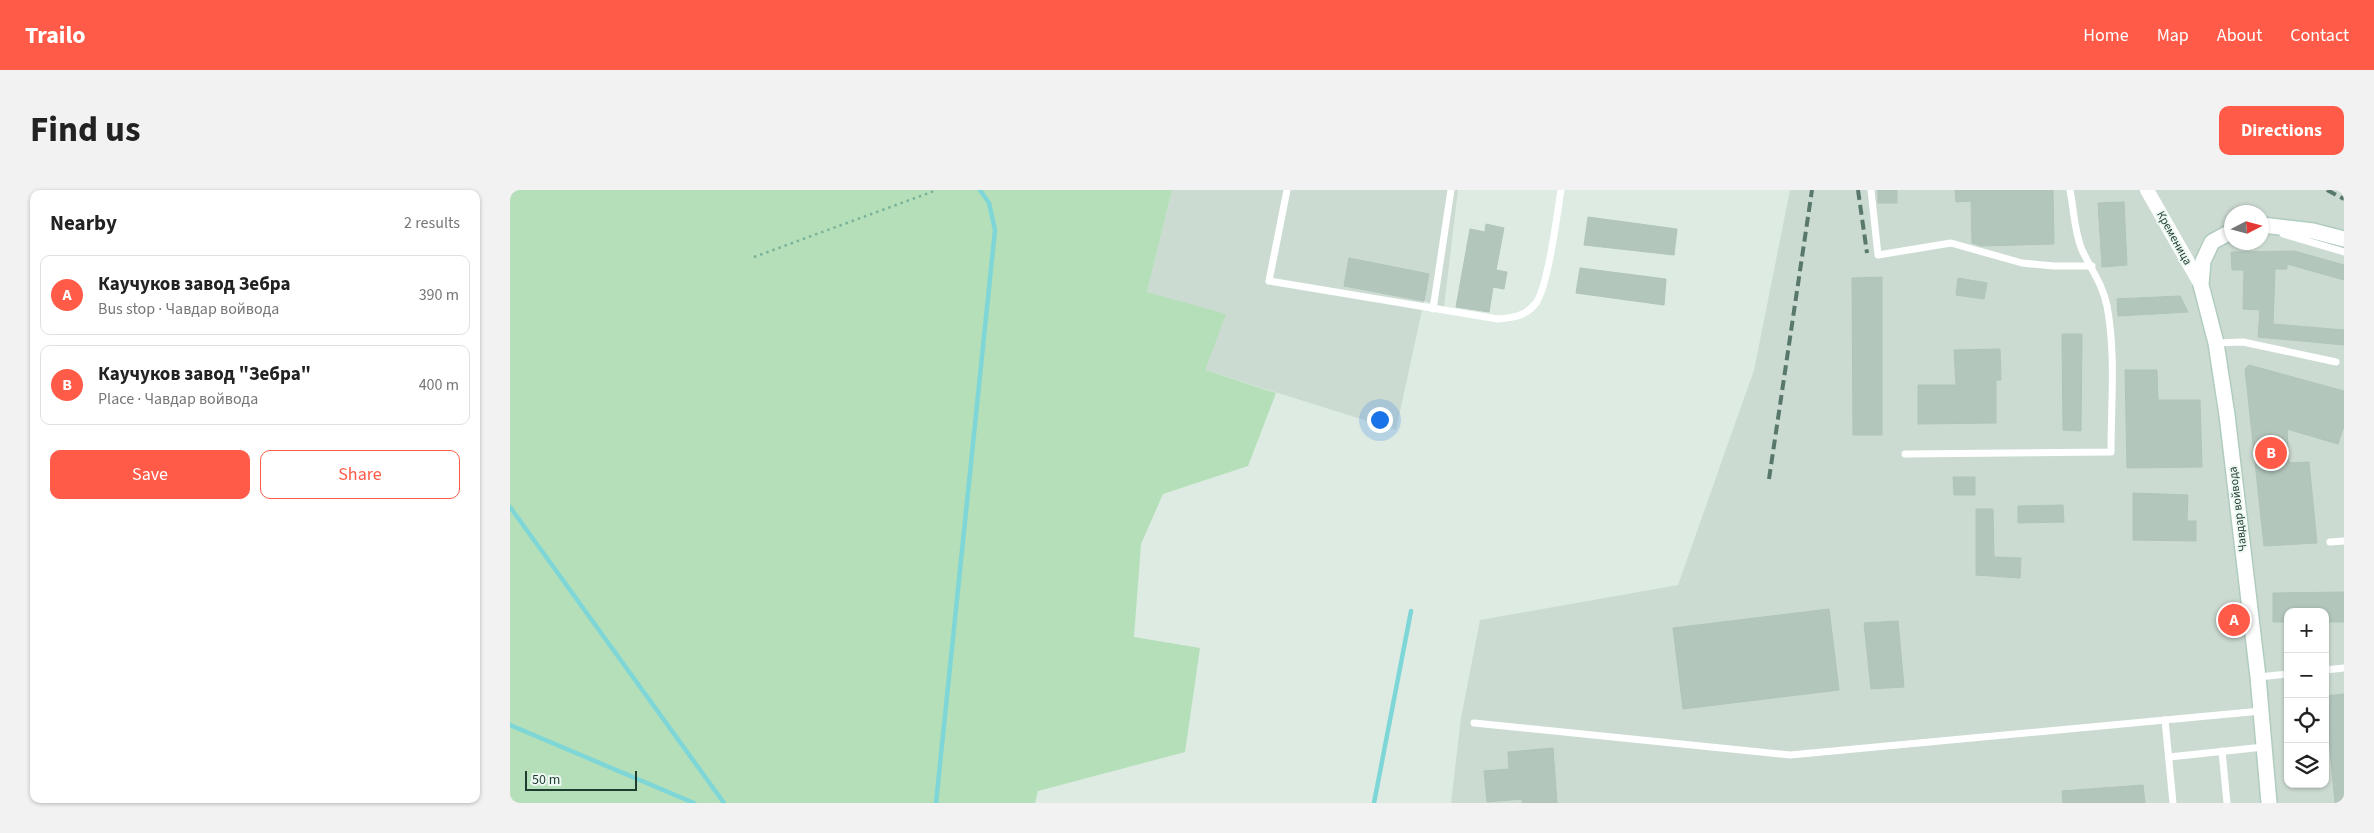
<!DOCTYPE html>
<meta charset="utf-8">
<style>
body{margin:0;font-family:"Source Sans 3",sans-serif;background:#f2f2f2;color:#222}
.controls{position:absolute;right:15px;bottom:15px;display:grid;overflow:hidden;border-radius:10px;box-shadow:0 1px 4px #0004}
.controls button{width:45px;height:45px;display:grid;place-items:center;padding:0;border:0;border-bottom:1px solid #e0e0e0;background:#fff;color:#222;font:25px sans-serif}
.compass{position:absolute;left:1714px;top:15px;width:45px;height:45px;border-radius:50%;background:#fff;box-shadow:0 1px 4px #0004;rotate:84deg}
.scale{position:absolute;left:15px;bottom:12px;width:112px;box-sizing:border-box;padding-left:5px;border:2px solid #1e3c30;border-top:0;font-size:14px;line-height:18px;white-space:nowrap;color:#1e3c30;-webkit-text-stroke:4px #eef8f2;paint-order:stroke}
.you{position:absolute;left:869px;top:229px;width:18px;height:18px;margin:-12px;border:4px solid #fff;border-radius:50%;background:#1a73e8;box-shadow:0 0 0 8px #1a73e833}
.badge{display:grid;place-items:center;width:32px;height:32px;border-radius:50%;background:#ff5b48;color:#fff;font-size:16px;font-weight:700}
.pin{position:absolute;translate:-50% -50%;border:2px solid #fff;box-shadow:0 1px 5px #0006}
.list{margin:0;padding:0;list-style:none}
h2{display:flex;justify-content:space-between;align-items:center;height:65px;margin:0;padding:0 20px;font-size:21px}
h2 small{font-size:16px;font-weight:400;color:#767676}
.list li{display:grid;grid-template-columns:32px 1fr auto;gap:15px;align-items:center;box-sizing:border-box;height:80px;margin:0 10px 10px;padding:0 10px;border:1px solid #e0e0e0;border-radius:10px}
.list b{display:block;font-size:19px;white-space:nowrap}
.list p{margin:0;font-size:16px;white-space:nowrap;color:#767676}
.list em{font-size:16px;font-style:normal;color:#767676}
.actions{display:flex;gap:10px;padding:15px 20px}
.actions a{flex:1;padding:11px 0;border:1px solid #ff5b48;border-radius:10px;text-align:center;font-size:18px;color:#ff5b48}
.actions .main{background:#ff5b48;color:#fff}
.icon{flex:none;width:28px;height:28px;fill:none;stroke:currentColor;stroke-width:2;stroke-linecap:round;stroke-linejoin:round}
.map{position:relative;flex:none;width:1834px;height:613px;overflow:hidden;border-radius:10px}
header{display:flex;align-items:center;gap:30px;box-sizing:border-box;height:70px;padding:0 25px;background:#ff5b48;color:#fff}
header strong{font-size:24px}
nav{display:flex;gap:28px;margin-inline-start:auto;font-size:18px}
.intro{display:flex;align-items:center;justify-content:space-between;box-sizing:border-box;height:120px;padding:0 30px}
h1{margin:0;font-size:35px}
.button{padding:12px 22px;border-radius:10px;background:#ff5b48;color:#fff;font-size:18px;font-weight:700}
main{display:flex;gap:30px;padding:0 30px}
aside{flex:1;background:#fff;border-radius:10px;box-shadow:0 1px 4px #0004}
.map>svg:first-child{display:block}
</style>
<header>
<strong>Trailo</strong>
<nav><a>Home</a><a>Map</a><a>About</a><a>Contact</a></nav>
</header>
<div class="intro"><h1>Find us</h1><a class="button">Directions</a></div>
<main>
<aside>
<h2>Nearby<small>2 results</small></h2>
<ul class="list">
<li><span class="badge">A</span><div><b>Каучуков завод Зебра</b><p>Bus stop · Чавдар войвода</p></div><em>390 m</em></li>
<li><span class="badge">B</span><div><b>Каучуков завод &quot;Зебра&quot;</b><p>Place · Чавдар войвода</p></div><em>400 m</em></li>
</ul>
<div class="actions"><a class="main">Save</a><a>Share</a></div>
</aside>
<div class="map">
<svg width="1834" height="613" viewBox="0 0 1834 613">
<rect width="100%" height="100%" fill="#deebe3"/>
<g fill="#ccdbd2" fill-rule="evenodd">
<path d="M662,0H948L934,117L914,111L886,240L695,180L637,102Z"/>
<path d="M1280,0H1834V613H941L951,528L970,430L1168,395L1244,180ZM1722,22H1752V52H1722ZM1778,422H1815V594H1778Z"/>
</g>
<path fill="#b4dfb9" d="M0,0H662L637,102L716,124L695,180L766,203L738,276L653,304L631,354L624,447L690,458L675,562L528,601L525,613H0Z"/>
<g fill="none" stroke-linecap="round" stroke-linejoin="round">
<g stroke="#7fd6d7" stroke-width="4.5">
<path d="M0,317L214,613"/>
<path d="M0,535L184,613"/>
<path d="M426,613L485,40L479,13L470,0"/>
<path d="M864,613L901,421"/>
</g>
</g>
<g fill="#b3c6bc" stroke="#b0c5b9">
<rect x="1368" y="0" width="19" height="13"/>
<path d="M1445,0H1543L1544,54L1471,56L1462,53L1461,11L1446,12Z"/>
<path d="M1614,12L1617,75L1592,77L1588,13Z"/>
<path d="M1078,27L1167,39L1164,65L1074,55Z"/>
<path d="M976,34L994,38L986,80L997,82L994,99L983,97L979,122L946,117L960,39L975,42Z"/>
<path d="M1784,61L1834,75V90L1777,74V79H1765L1763,134L1834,140V155L1748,147L1750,120L1733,119L1734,80H1722L1721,62Z"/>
<path d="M839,68L919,84L914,111L834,96Z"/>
<path d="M1070,78L1156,89L1154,115L1066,103Z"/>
<path d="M1372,87V245H1343L1342,88Z"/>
<path d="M1448,88L1477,93L1474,109L1446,105Z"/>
<path d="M1670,106L1678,122L1608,126L1607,109Z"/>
<path d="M1552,144H1572L1571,241L1553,240Z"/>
<path d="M1490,159L1491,190H1486V233L1408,234V195H1446L1444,160Z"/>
<path d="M1739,175L1834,201V236L1828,254L1777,239L1779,273L1799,272L1807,353L1754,356L1735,179Z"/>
<path d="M1615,180H1647L1648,210H1690L1692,277L1617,278Z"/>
<path d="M1443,287H1465V305H1444Z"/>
<path d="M1623,303L1678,305L1677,331H1686V351L1623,350Z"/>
<path d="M1553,315L1554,332L1508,333V316Z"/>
<path d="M1466,319H1483L1484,367L1511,368L1510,388L1466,385Z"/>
<path d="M1834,402V432H1815V422H1778V432H1763V403Z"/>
<path d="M1319,419L1329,500L1173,519L1163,438Z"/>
<path d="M1388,431L1394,497L1361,499L1354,433Z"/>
<path d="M1834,504V613H1825L1815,506Z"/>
<path d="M1043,558L1047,613H1012V609L977,612L974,581L999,579L998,562Z"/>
<path d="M1633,595L1635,613H1553L1552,601Z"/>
</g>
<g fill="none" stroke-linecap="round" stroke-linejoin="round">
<g stroke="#b0ccbe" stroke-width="18">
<g id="secondary">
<path d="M1752,35L1803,41L1834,49"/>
<path d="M1722,41L1702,52L1693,71L1691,95L1706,153L1717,225L1748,487L1759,613"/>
</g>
</g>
<path stroke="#7bb299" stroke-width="2.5" stroke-dasharray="2.5 4" stroke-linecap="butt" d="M244,67L427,0"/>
<g stroke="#fff" stroke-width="7">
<path d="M777,0L759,91L988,129C1003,128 1016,126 1026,113C1038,96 1047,25 1051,0"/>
<path d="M1361,0L1368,65L1441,53L1512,73L1544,76H1582"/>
<path d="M1773,44L1834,62"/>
<path d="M923,119L941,0"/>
<path d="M1706,153L1733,152L1826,172"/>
<path d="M1395,264L1601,262C1601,214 1606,163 1597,116C1593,95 1581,79 1572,60C1564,41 1564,20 1560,0"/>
<path d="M1820,352L1834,351"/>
<path d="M1815,480L1834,478"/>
<path d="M1748,487L1778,484"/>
<path d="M1655,530L1663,613"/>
<path d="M964,533L1280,565L1751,521"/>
<path d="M1712,561L1717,613"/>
<path d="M1659,567L1754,557"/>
</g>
<path stroke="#fff" stroke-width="14" d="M1637,0L1691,95"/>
<use href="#secondary" stroke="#fff" stroke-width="15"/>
<g stroke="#57786b" stroke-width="4" stroke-dasharray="10 5" stroke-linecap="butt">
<path d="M1348,0L1357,63"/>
<path d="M1817,0L1834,9"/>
<path d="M1259,289L1302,0"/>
</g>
</g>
<g text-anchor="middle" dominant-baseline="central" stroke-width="4" stroke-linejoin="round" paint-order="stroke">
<g font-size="12" fill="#1e3c30" stroke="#eef8f2">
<text transform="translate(1664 48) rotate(61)">Кременица</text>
<text transform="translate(1728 319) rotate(-97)">Чавдар войвода</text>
</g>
</g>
</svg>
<div class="controls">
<button>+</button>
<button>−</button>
<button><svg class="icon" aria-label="locate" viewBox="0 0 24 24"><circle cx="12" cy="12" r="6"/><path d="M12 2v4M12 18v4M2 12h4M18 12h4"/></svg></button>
<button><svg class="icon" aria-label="layers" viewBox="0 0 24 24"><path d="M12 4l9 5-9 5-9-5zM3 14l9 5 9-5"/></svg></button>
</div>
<svg class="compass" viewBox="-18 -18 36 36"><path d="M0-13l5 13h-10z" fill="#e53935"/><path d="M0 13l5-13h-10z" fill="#767676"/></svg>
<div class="scale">50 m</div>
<div class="you"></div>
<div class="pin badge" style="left:1724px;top:430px">A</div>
<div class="pin badge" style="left:1761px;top:263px">B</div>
</div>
</main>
